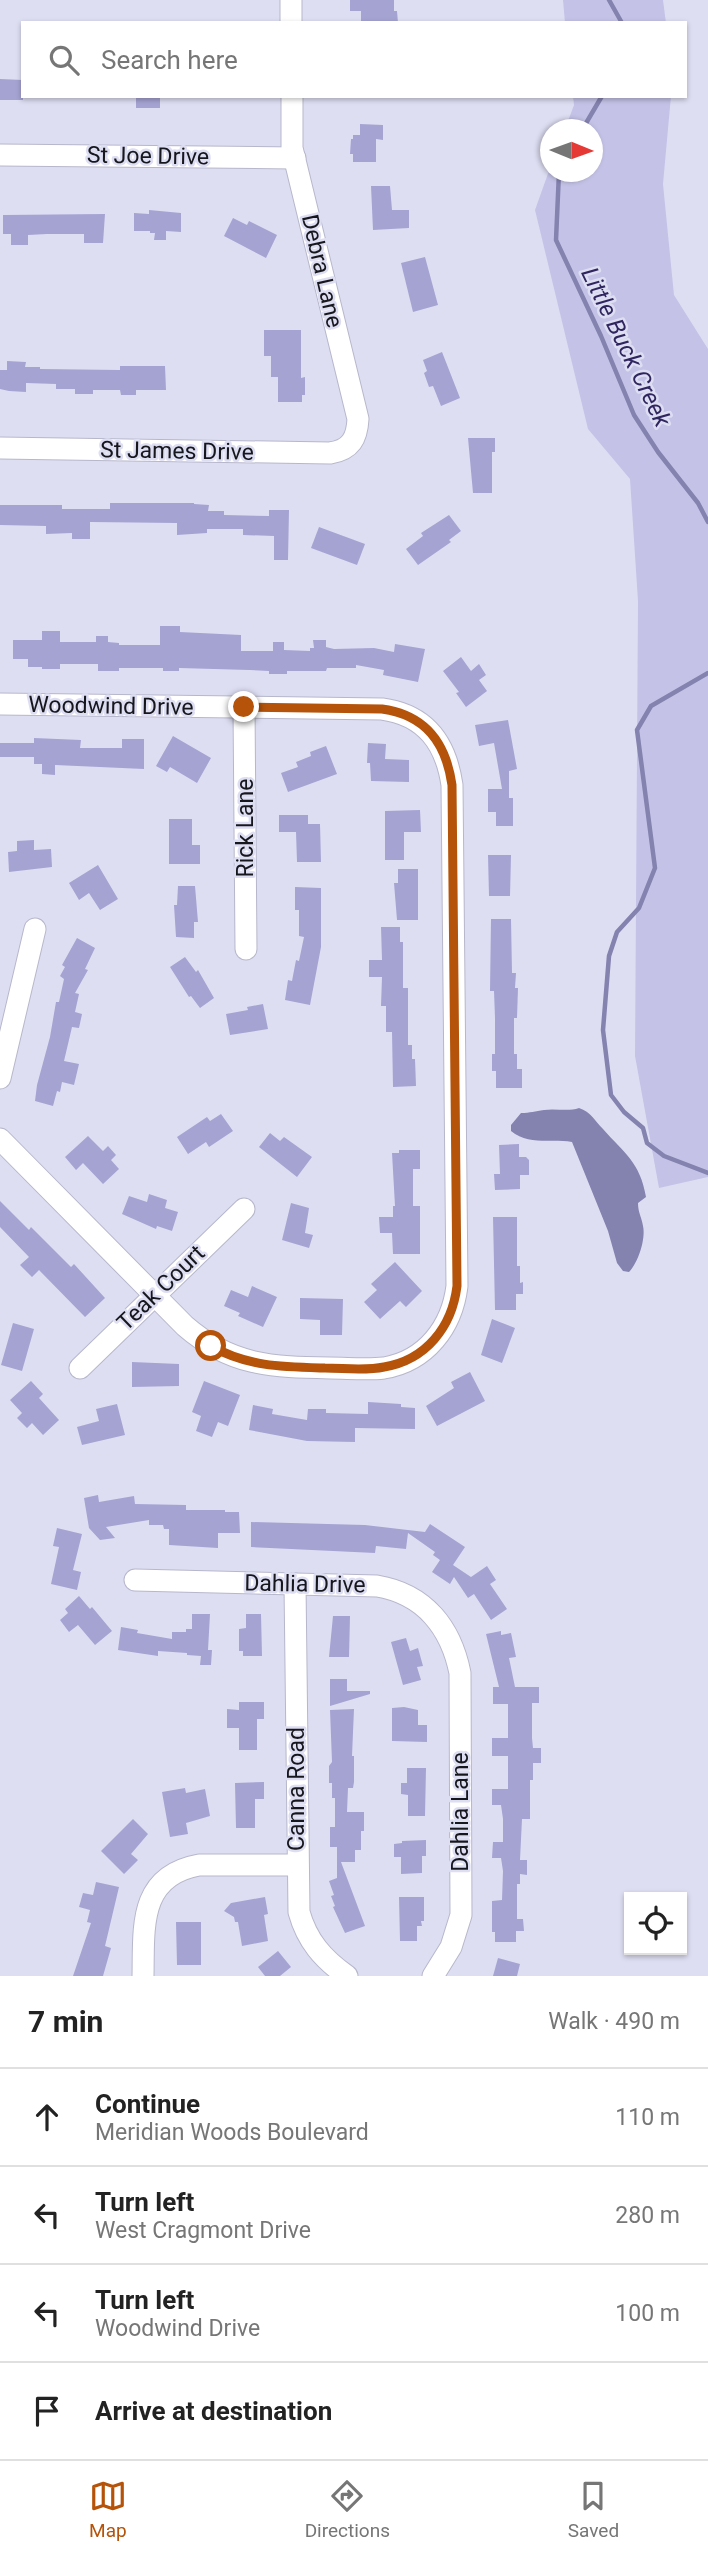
<!DOCTYPE html>
<meta charset="utf-8">
<style>
body{margin:0;font-family:Roboto,sans-serif;background:#f6f6f6;color:#222}
.controls{position:absolute;right:21px;bottom:21px;display:grid;overflow:hidden;border-radius:0px;box-shadow:0 2px 5px #0004}
.controls button{width:63px;height:63px;display:grid;place-items:center;padding:0;border:0;border-bottom:2px solid #e0e0e0;background:#fff;color:#222;font:35px sans-serif}
.compass{position:absolute;left:540px;top:119px;width:63px;height:63px;border-radius:50%;background:#fff;box-shadow:0 2px 5px #0004;rotate:91deg}
.stop{position:absolute;width:21px;height:21px;margin:-16px;border:5px solid #b45309;border-radius:50%;background:#fff}
.stop.end{background:#b45309;border-color:#fff;box-shadow:0 2px 7px #0008}
.list{margin:0;padding:0;list-style:none}
h2{display:flex;justify-content:space-between;align-items:center;height:91px;margin:0;padding:0 28px;font-size:30px}
h2 small{font-size:23px;font-weight:400;color:#767676}
.list li{display:grid;grid-template-columns:46px 1fr auto;gap:21px;align-items:center;box-sizing:border-box;height:98px;padding:0 28px;border-top:2px solid #e0e0e0}
.list b{display:block;font-size:26px;white-space:nowrap}
.list p{margin:0;font-size:23px;white-space:nowrap;color:#767676}
.list em{font-size:23px;font-style:normal;color:#767676}
.icon{flex:none;width:38px;height:38px;fill:none;stroke:currentColor;stroke-width:2;stroke-linecap:round;stroke-linejoin:round}
.map{position:relative;flex:none;width:708px;height:1976px;overflow:hidden}
.search{position:absolute;background:#fff;box-shadow:0 2px 5px #0004;left:21px;right:21px;top:21px;height:77px;display:flex;align-items:center;gap:18px;box-sizing:border-box;padding:0 24px;border-radius:0px;color:#767676;font-size:26px}
.sheet{height:483px;background:#fff}
nav{display:flex;justify-content:space-around;align-items:center;box-sizing:border-box;height:98px;border-top:2px solid #e0e0e0;background:#fff;font-size:19px;color:#767676}
nav a{display:grid;justify-items:center;gap:4px}
nav .on{color:#b45309}
.map>svg:first-child{display:block}
</style>
<div class="map">
<svg width="708" height="1976" viewBox="0 0 708 1976">
<rect width="100%" height="100%" fill="#dedef3"/>
<g fill="#c4c3e7">
<path d="M563,0H663L666,23H565Z"/>
<path d="M573,96H671L663,184L674,295L708,349V1177L659,1188L635,1056L638,601L630,479L588,429L535,210L550,168V172H592V130L565,129L574,105Z"/>
</g>
<path fill="#8482af" d="M579,1108C591,1112 595,1121 603,1129C625,1154 640,1162 646,1197L638,1203C638,1213 642,1218 643,1226C646,1239 638,1263 629,1272L623,1271L617,1263L608,1231L572,1142C551,1138 529,1146 511,1131V1125L521,1113C530,1113 535,1111 544,1110C556,1108 568,1112 579,1108Z"/>
<g fill="none" stroke-linecap="round" stroke-linejoin="round">
<g stroke="#8482af" stroke-width="4.5">
<path d="M609,0L622,23"/>
<path d="M582,130L602,96"/>
<path d="M559,172L556,240L601,336L634,415L658,452L698,503L708,522"/>
<path d="M708,673L651,706L637,730L655,868L639,908L617,932L609,956L603,1030L611,1095L624,1112L643,1128L647,1143L664,1156L708,1173"/>
</g>
</g>
<g fill="#a5a3d2">
<path d="M350,0H394V11H397L398,23H361V11H350Z"/>
<path d="M0,79L23,80V100H0Z"/>
<rect x="136" y="96" width="24" height="12"/>
<path d="M360,124L383,125V140L376,139V162H353V154H350L351,139H353V135H360Z"/>
<path d="M371,186H390L392,210H409V228L373,230Z"/>
<path d="M149,210L181,213V232L166,231V240H154L155,233H150V231H134V213L149,214Z"/>
<path d="M105,214L103,243H84V234H47L28,235V245H11V234H3V215Z"/>
<path d="M233,218L247,225L249,221L277,235L266,258L224,236Z"/>
<path d="M425,257L438,305L413,312L401,263Z"/>
<path d="M264,330H301V378L305,377V395H302V402H278V377H271V356H264Z"/>
<path d="M442,352L460,398L441,406L433,386L429,387L424,373L427,371L423,360Z"/>
<path d="M7,361L26,362L25,367H40V369L120,370V366H165L166,390H136V395H121L120,390H93V394H75V389H56V384L26,383V392L9,391L0,389V370H7Z"/>
<path d="M468,438H495V452H492V493H473Z"/>
<path d="M110,503H194V504L209,505L208,511H224V515L269,516V510H289L288,560H274V536L243,535V529H207V533L177,535V523L90,522V539H72V533L46,534V526L0,525V505H62V509H110Z"/>
<path d="M449,515L461,531L449,540L451,542L418,565L406,549L423,536L421,533Z"/>
<path d="M319,527L365,544L357,565L311,548Z"/>
<path d="M160,626H180V632L241,635V651H273V642H284V650L310,651V648H314L313,640H326V647L334,649L374,648L394,652L395,644L425,649L418,682L383,675L384,670L356,665V668H327L326,671H287V674H269V671L249,670L179,668V671H163V668H119V671H98V664H60V669H42V667H28V659H13V640H42V631H60V642H96V636H108V642L119,643V645H160Z"/>
<path d="M461,657L471,671L479,664L486,675L479,680L487,691L466,707L456,693L459,692L443,671Z"/>
<path d="M508,720L517,769L509,771V798H513V826H496V812H488V789H502L494,743L479,746L475,725Z"/>
<path d="M173,736L211,758L197,783L170,767L167,772L156,766Z"/>
<path d="M34,738L81,740L80,748H122V739H144V769L55,765V775L42,774V764H34V757H0V743H34Z"/>
<path d="M368,743L386,744L385,759L409,760V782L371,781L370,763H367Z"/>
<path d="M326,746L337,774L288,792L281,773L298,767L296,762L311,756L310,752Z"/>
<path d="M420,810L421,832H404V860H385V811Z"/>
<path d="M279,815H308V824H320L321,862H297L296,832H279Z"/>
<path d="M169,819H192V845H200V864H169Z"/>
<path d="M34,840V850L51,849L52,867L9,872L8,852L17,851V841Z"/>
<path d="M488,855H511L510,896H489Z"/>
<path d="M98,865L118,899L100,910L89,893L79,900L69,883Z"/>
<path d="M398,869H418V920H397L394,883H398Z"/>
<path d="M178,886H195L198,922H194V938L176,937L174,905H177Z"/>
<path d="M295,887L321,888V947L310,1005L285,1000L288,980L292,981L296,960L299,961L304,937L299,936V910H295Z"/>
<path d="M491,919H511L512,973H516L515,988H518L517,1018H514V1054H517V1069H522V1088H496V1071H492V1054H495V1018L494,991H490Z"/>
<path d="M381,927H400V942H403V988H408V1045H412V1059H415L416,1086L393,1087L392,1032H386V1006H381L382,977H369V960H382Z"/>
<path d="M77,938L95,948L85,969L88,970L75,993L79,994L75,1012L82,1014L79,1028L72,1027L64,1061L79,1064L74,1085L62,1082L60,1092L57,1091L53,1106L35,1101L37,1085L50,1037L56,1002H59L64,979L60,976L65,967L62,965Z"/>
<path d="M185,957L196,972L198,970L214,998L200,1008L191,996L189,997L170,967Z"/>
<path d="M263,1004L268,1029L230,1035L226,1014L248,1010L247,1007Z"/>
<path d="M221,1114L233,1131L209,1147L206,1142L188,1154L177,1137L207,1117L210,1121Z"/>
<path d="M270,1133L280,1141L284,1137L312,1157L297,1177L259,1147Z"/>
<path d="M88,1136L103,1151L108,1146L116,1155L111,1160L119,1169L103,1184L83,1163L76,1170L65,1157Z"/>
<path d="M519,1144V1157H526L529,1160V1175H520V1189L495,1190L494,1174H500L499,1145Z"/>
<path d="M399,1150H420V1169H413V1206H420V1254H393L392,1233H380L379,1217H393V1206H395L392,1153H399Z"/>
<path d="M149,1194L167,1200L165,1208L178,1212L172,1231L157,1226L156,1229L122,1214L129,1196L147,1202Z"/>
<path d="M0,1201L29,1230L31,1227L71,1267L74,1264L105,1298L85,1317L39,1270L32,1277L20,1265L29,1257L0,1227Z"/>
<path d="M291,1203L309,1208L305,1233L313,1235L309,1248L282,1240Z"/>
<path d="M493,1217H517V1266H520V1283L523,1282V1294H516V1310H495Z"/>
<path d="M395,1262L422,1291L406,1307L400,1301L380,1319L364,1302L377,1290L371,1284Z"/>
<path d="M252,1286L277,1297L263,1327L238,1316L240,1313L224,1306L231,1290L248,1297Z"/>
<path d="M300,1298L343,1299L342,1335H320V1320L300,1319Z"/>
<path d="M492,1319L515,1328L502,1363L481,1355Z"/>
<path d="M13,1323L34,1329L22,1371L1,1365Z"/>
<path d="M132,1362L179,1364V1386L132,1387Z"/>
<path d="M470,1372L485,1401L437,1426L426,1406L454,1388L451,1382Z"/>
<path d="M31,1381L43,1394L39,1398L59,1420L43,1435L32,1423L27,1428L17,1418L22,1413L10,1400Z"/>
<path d="M204,1381L240,1395L228,1426L218,1422L212,1437L196,1431L201,1416L192,1412Z"/>
<path d="M368,1402L401,1404V1407L415,1408V1429L355,1428V1442L307,1441L249,1430L253,1405L273,1409L272,1414L307,1420L308,1409H326V1413L368,1414Z"/>
<path d="M117,1404L125,1435L82,1445L77,1427L99,1421L96,1409Z"/>
<path d="M98,1495L99,1502L134,1496L135,1504L186,1505V1510H225V1512H239L240,1533H218V1548L169,1545V1529H164L163,1525H149V1520L106,1527L115,1538L100,1540L89,1528L84,1498Z"/>
<path d="M251,1522L365,1525L425,1532L430,1524L465,1547L453,1565L471,1577L487,1566L496,1580L490,1584L507,1609L491,1620L474,1594L468,1598L454,1577L450,1584L432,1572L440,1560L433,1555L435,1552L408,1533L406,1549L376,1546L375,1553L251,1547Z"/>
<path d="M57,1528L82,1534L73,1570L81,1572L77,1590L51,1584L59,1547L53,1546Z"/>
<path d="M79,1596L90,1609L92,1607L112,1631L95,1645L78,1625L69,1632L60,1620L68,1613L65,1609Z"/>
<path d="M192,1614H210L208,1650H212L211,1665H200L201,1656L187,1655V1653L158,1651V1656L118,1650L121,1627L138,1630L137,1633L172,1639V1632H186V1629H192Z"/>
<path d="M246,1614H261L262,1656H243V1651H239V1629L246,1628Z"/>
<path d="M333,1616H350L349,1657H329Z"/>
<path d="M501,1631V1635L511,1633L516,1657L509,1658L515,1687H539V1703H532V1738L533,1748H541V1763H533V1780H530V1819H522L520,1860H527V1875L520,1874V1884H517V1919H523L524,1931H516V1942H495V1932H492V1901L502,1900L503,1871L501,1858H492L493,1842H503V1819L501,1805H492V1789H508V1756H492V1738H508V1704H493V1687H499L486,1634Z"/>
<path d="M406,1638L410,1651L418,1648L423,1666L417,1667L421,1680L403,1685L391,1642Z"/>
<path d="M330,1679H347V1691H370V1694L330,1706Z"/>
<path d="M239,1702H264V1719H257V1750H239V1728H227V1709L239,1710Z"/>
<path d="M404,1707L418,1710V1725H427V1742L392,1741V1708Z"/>
<path d="M354,1709L352,1756H354V1782L353,1788H348L347,1812H364V1831H361V1850H355V1862H341L365,1926L345,1933L333,1907L335,1906L331,1896L334,1895L329,1881L337,1878V1847H330V1827H335V1798H332V1783H329V1766L332,1762L330,1710Z"/>
<path d="M407,1768H426L425,1816H408V1795L401,1794V1783H407Z"/>
<path d="M264,1782V1799H255V1828H236L235,1783Z"/>
<path d="M185,1788L186,1793L205,1789L210,1816L186,1823L188,1834L170,1837L162,1792Z"/>
<path d="M133,1819L148,1834L131,1854L138,1860L124,1874L101,1851Z"/>
<path d="M426,1840V1856H422V1873L401,1874V1857H394V1844L402,1843V1841Z"/>
<path d="M96,1882L119,1887L105,1946L111,1948L103,1976H73L91,1923L87,1922L90,1910L79,1907L83,1893L93,1895Z"/>
<path d="M265,1897L268,1914L264,1915L268,1941L242,1946L238,1922H235L234,1917L224,1911L231,1903Z"/>
<path d="M399,1897H424V1921H421L422,1926H417V1941H400Z"/>
<path d="M176,1922H201V1965H177Z"/>
<path d="M278,1951L291,1967L280,1976H265L258,1967Z"/>
<path d="M498,1958L520,1964L517,1976H493Z"/>
</g>
<g fill="none" stroke-linecap="round" stroke-linejoin="round">
<g stroke="#b7b7cc" stroke-width="23">
<g id="minor">
<path d="M291,0V23"/>
<path d="M0,155L295,158"/>
<path d="M0,448L330,453C351,450 357,438 358,419L292,148V96"/>
<path d="M0,704L382,709C426,715 446,744 452,785L457,1286C452,1327 426,1361 384,1368C366,1370 347,1368 330,1368C272,1367 231,1366 185,1326L0,1139"/>
<path d="M244,707L246,949"/>
<path d="M0,1078L35,929"/>
<path d="M80,1368L244,1209"/>
<path d="M135,1580L377,1586C425,1594 451,1628 460,1673L461,1915L451,1947L433,1976"/>
<path d="M295,1584L299,1912C307,1941 323,1959 347,1976"/>
<path d="M143,1976C144,1928 138,1876 199,1865H297"/>
</g>
</g>
<use href="#minor" stroke="#fff" stroke-width="21"/>
</g>
<g fill="none" stroke-linecap="round" stroke-linejoin="round">
<path stroke="#b45309" stroke-width="9" d="M211,1346C248,1367 284,1367 325,1368C344,1368 365,1371 384,1367C426,1360 452,1327 457,1286L452,785C446,743 426,715 382,709L244,707"/>
</g>
<g text-anchor="middle" dominant-baseline="central" stroke-width="5" stroke-linejoin="round" paint-order="stroke">
<g font-size="23" fill="#16161d" stroke="#dedef3">
<text transform="translate(148 156) rotate(1)">St Joe Drive</text>
<text transform="translate(322 271) rotate(77)">Debra Lane</text>
<text transform="translate(177 451) rotate(1)">St James Drive</text>
<text transform="translate(111 706) rotate(1)">Woodwind Drive</text>
<text transform="translate(245 828) rotate(-90)">Rick Lane</text>
<text transform="translate(161 1288) rotate(-44)">Teak Court</text>
<text transform="translate(305 1584) rotate(1)">Dahlia Drive</text>
<text transform="translate(296 1789) rotate(-90)">Canna Road</text>
<text transform="translate(460 1812) rotate(-90)">Dahlia Lane</text>
</g>
<g font-size="24" font-style="italic" fill="#2f265f" stroke="#dedef3">
<text transform="translate(626 347) rotate(64)">Little Buck Creek</text>
</g>
</g>
</svg>
<div class="controls">
<button><svg class="icon" aria-label="locate" viewBox="0 0 24 24"><circle cx="12" cy="12" r="6"/><path d="M12 2v4M12 18v4M2 12h4M18 12h4"/></svg></button>
</div>
<svg class="compass" viewBox="-18 -18 36 36"><path d="M0-13l5 13h-10z" fill="#e53935"/><path d="M0 13l5-13h-10z" fill="#767676"/></svg>
<div class="stop" style="left:211px;top:1346px"></div>
<div class="stop end" style="left:244px;top:707px"></div>
<div class="search"><svg class="icon" aria-label="search" viewBox="0 0 24 24"><circle cx="10" cy="10" r="6"/><path d="M15 15l6 6"/></svg>Search here</div>
</div>
<section class="sheet">
<h2>7 min<small>Walk · 490 m</small></h2>
<ul class="list">
<li><svg class="icon" aria-label="ahead" viewBox="0 0 24 24"><path d="M12 20V5M6 11l6-6 6 6"/></svg><div><b>Continue</b><p>Meridian Woods Boulevard</p></div><em>110 m</em></li>
<li><svg class="icon" aria-label="left" viewBox="0 0 24 24"><path d="M17 20v-9H6M10 6l-5 5 5 5"/></svg><div><b>Turn left</b><p>West Cragmont Drive</p></div><em>280 m</em></li>
<li><svg class="icon" aria-label="left" viewBox="0 0 24 24"><path d="M17 20v-9H6M10 6l-5 5 5 5"/></svg><div><b>Turn left</b><p>Woodwind Drive</p></div><em>100 m</em></li>
<li><svg class="icon" aria-label="arrive" viewBox="0 0 24 24"><path d="M6 21V4h12l-3 4 3 4H6"/></svg><div><b>Arrive at destination</b></div></li>
</ul>
</section>
<nav>
<a class="on"><svg class="icon" aria-label="map" viewBox="0 0 24 24"><path d="M3 6l6-2 6 2 6-2v14l-6 2-6-2-6 2zM9 4v14M15 6v14"/></svg>Map</a>
<a><svg class="icon" aria-label="directions" viewBox="0 0 24 24"><path d="M12 3l9 9-9 9-9-9zM9 14v-3h6M13 9l2 2-2 2"/></svg>Directions</a>
<a><svg class="icon" aria-label="saved" viewBox="0 0 24 24"><path d="M7 4h10v16l-5-4-5 4z"/></svg>Saved</a>
</nav>
